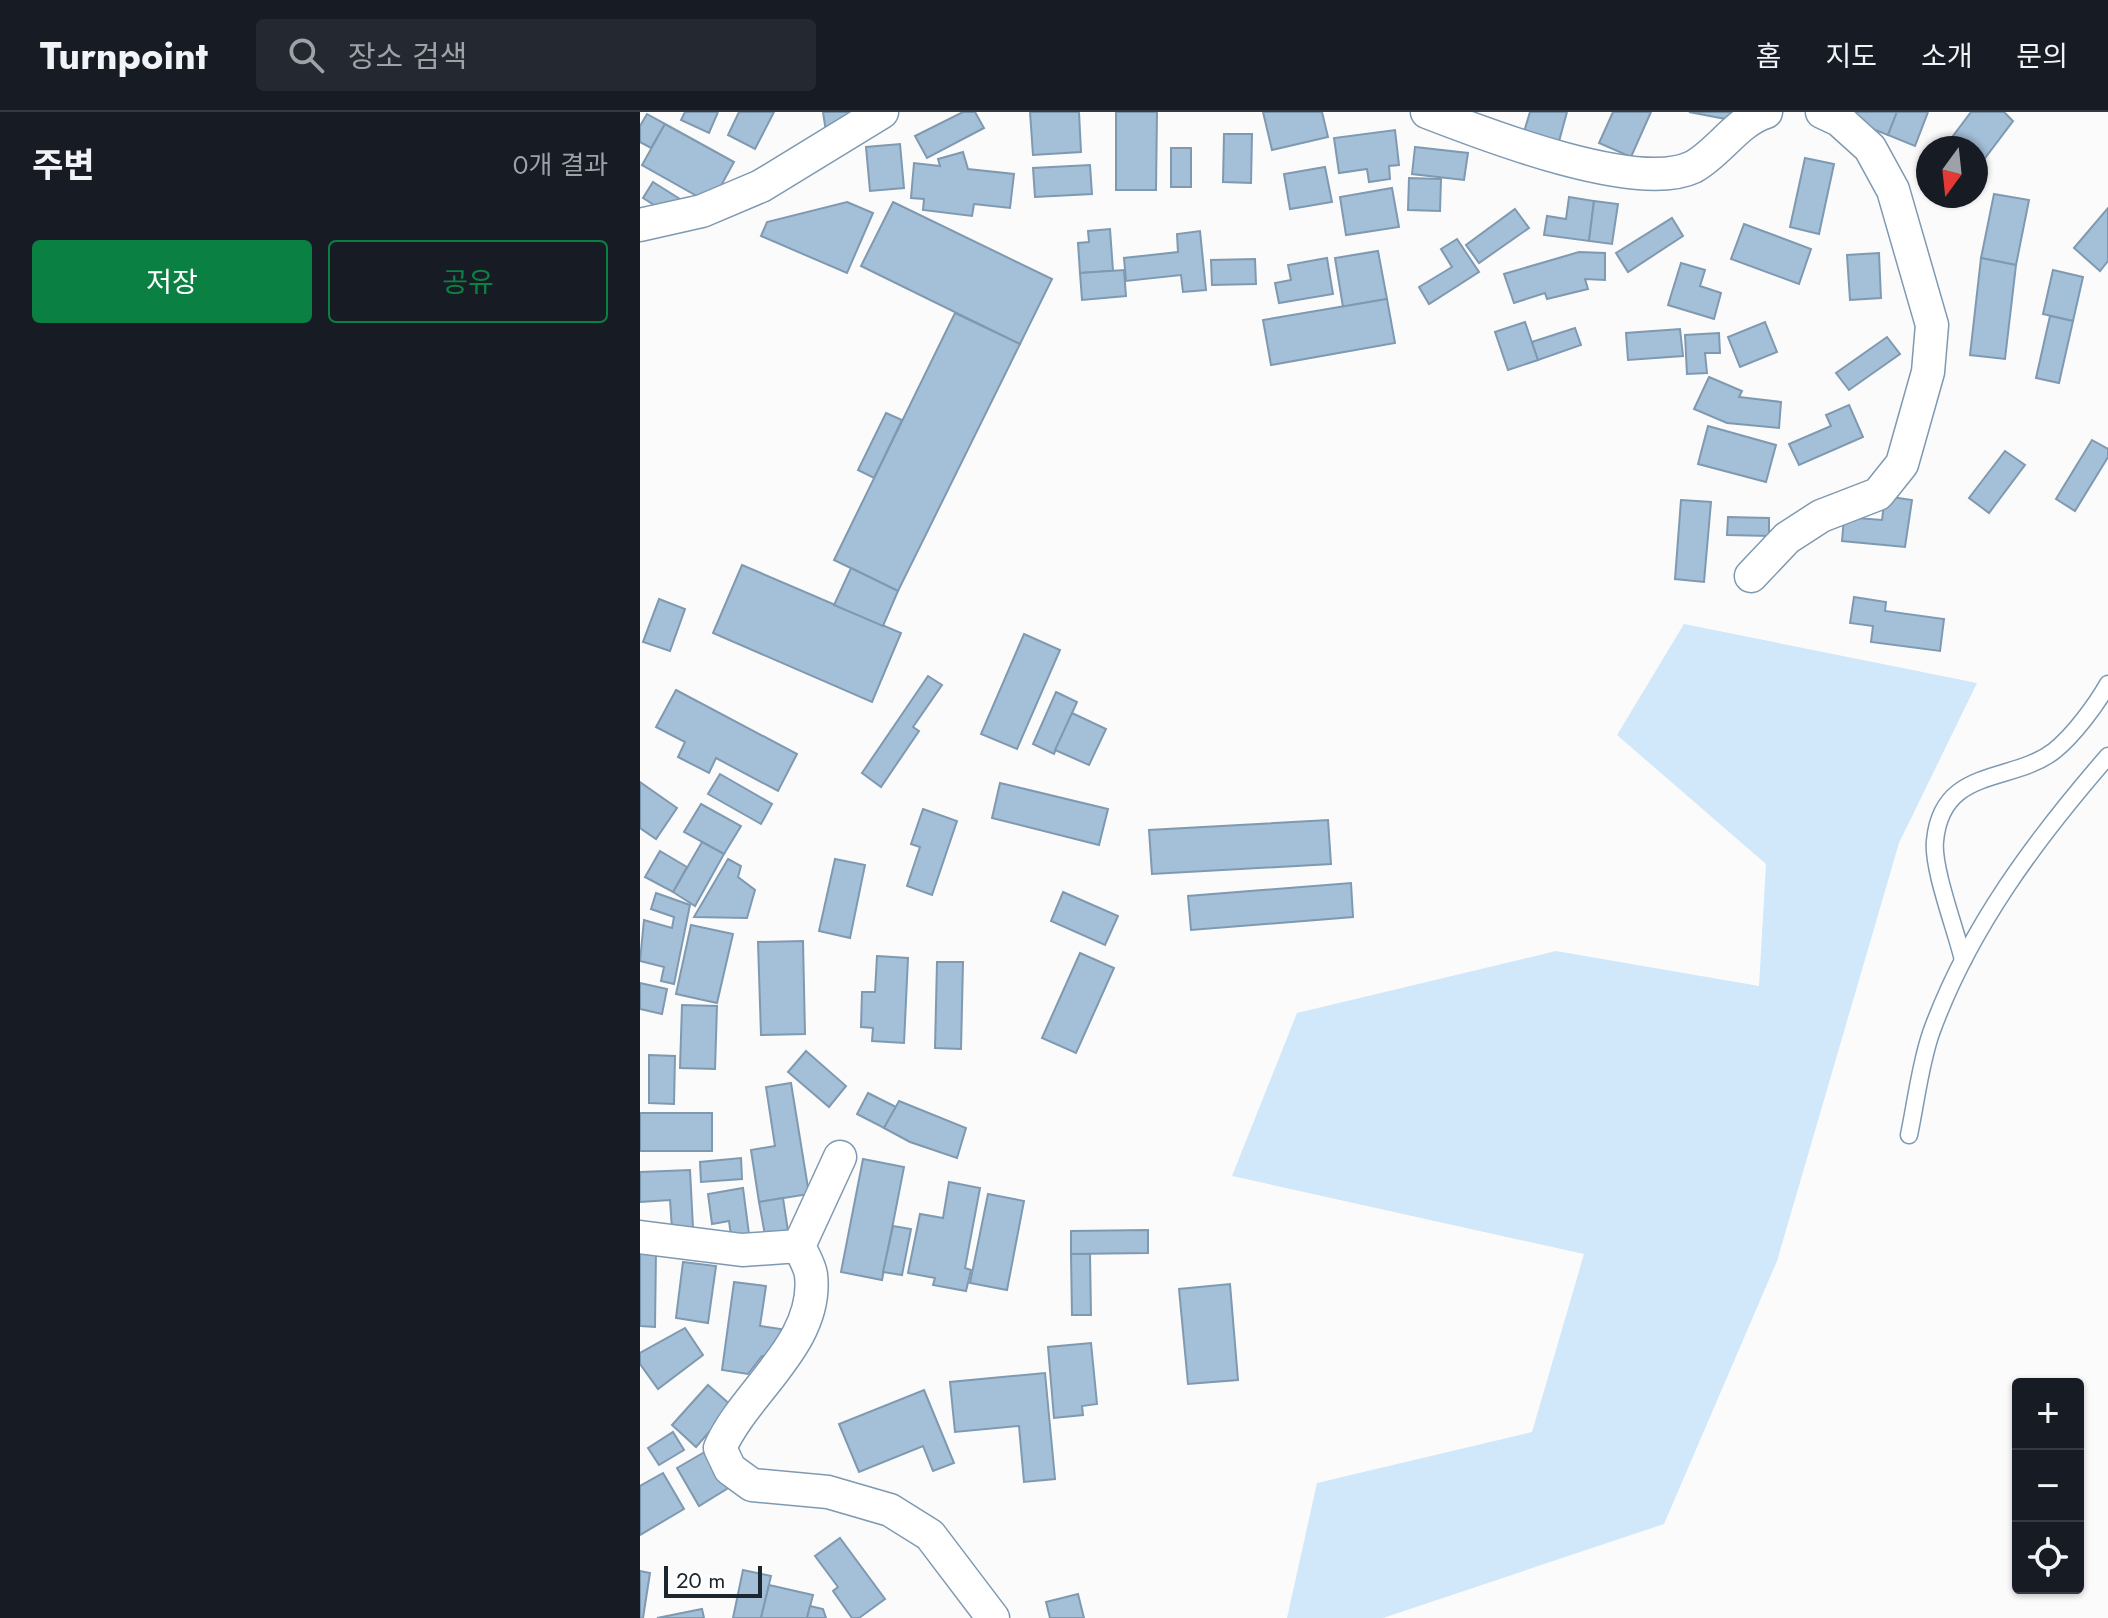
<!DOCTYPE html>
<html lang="ko">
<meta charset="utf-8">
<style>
body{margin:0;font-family:Jost,"Noto Sans KR",sans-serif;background:#242831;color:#f1f3f6}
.controls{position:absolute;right:24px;bottom:24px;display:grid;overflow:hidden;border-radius:8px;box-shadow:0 2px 6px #0004}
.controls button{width:72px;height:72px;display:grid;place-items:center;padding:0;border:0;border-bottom:2px solid #363941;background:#171b24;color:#f1f3f6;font:40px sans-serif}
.compass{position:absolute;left:1276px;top:24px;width:72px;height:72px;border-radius:50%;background:#171b24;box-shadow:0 2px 6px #0004;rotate:195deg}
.scale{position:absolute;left:24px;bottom:20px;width:98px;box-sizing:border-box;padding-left:8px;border:4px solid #1c262f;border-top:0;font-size:22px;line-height:28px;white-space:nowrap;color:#1c262f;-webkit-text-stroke:6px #fff;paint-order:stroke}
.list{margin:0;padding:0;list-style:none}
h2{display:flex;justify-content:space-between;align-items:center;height:104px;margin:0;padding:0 32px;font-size:34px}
h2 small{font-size:26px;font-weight:400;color:#9ea1a6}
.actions{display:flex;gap:16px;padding:24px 32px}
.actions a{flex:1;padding:18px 0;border:2px solid #0b8043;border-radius:8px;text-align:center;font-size:28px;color:#0b8043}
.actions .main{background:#0b8043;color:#fff}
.icon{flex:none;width:44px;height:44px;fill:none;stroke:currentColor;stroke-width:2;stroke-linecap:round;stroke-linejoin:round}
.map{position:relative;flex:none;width:1468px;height:1506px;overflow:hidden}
header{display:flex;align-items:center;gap:48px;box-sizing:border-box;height:112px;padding:0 40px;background:#171b24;border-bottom:2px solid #363941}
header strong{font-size:38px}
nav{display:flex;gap:44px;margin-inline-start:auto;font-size:28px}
.search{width:560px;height:72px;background:#242831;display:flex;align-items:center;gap:20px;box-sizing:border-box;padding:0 28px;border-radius:8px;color:#9ea1a6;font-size:30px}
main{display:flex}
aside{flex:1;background:#171b24}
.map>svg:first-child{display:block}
</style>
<header>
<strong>Turnpoint</strong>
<div class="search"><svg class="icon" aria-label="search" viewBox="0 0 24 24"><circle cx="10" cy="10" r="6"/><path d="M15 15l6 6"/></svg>장소 검색</div>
<nav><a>홈</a><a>지도</a><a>소개</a><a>문의</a></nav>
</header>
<main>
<aside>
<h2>주변<small>0개 결과</small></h2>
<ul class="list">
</ul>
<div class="actions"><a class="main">저장</a><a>공유</a></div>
</aside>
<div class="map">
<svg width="1468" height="1506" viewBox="0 0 1468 1506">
<rect width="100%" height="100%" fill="#fbfbfb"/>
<path fill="#d1e7fa" d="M1044,512L1337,571L1259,731L1137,1149L1024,1412L743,1506H647L677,1371L892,1320L944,1142L592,1064L657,901L916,839L1119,874L1126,752L977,623Z"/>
<g fill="#a4bfd8" stroke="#7f99b1" stroke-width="2">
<path d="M45,0H78L69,21L41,8Z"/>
<path d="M99,0H134L115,37L88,23Z"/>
<path d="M183,0H236L186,20Z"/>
<path d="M323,0H335L344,16L287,46L275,24Z"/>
<path d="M390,0H439L441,40L393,43Z"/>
<path d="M476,0H517L516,78H476Z"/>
<path d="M623,0H682L688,25L632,38Z"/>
<path d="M890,0H927L918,33L883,23Z"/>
<path d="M973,0H1011L991,45L959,31Z"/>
<path d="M1049,0H1093L1091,8Z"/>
<path d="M1216,0H1257L1248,23L1212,9Z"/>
<path d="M1257,0H1288L1275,34L1248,23Z"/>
<path d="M1331,0H1364L1373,9L1336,58V36H1304Z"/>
<path d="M7,2L25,12L11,36L0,30V14Z"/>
<path d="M25,12L94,50L71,92L2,53Z"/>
<path d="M755,18L759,53L749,54L750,67L729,70L727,57L699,61L694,26Z"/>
<path d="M584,22H612L611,71L583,70Z"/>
<path d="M260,32L264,76L230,79L226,35Z"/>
<path d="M775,35L828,41L824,68L772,62Z"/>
<rect x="531" y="36" width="20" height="39"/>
<path d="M323,40L328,57L374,62L370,96L334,92L332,104L283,98L284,87L271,86L274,51L300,54L298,47Z"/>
<path d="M1165,46L1194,52L1179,122L1150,115Z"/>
<path d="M450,53L452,82L395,85L393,56Z"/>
<path d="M685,55L692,90L650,97L644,62Z"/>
<path d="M769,66L801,67L800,99L768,98Z"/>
<path d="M13,70L40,87L30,103L3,86Z"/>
<path d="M752,76L759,115L706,123L700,85Z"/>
<path d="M1354,82L1389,88L1376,153L1341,146Z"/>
<path d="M929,85L954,89L949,129L904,123L907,104L926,107Z"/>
<path d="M954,89L978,92L972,132L949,129Z"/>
<path d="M207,90L233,101L207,161L121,124L127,110Z"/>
<path d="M253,90L412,167L380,232L221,154Z"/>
<path d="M1468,96V149L1460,159L1434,136Z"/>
<path d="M875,97L889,116L839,151L826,133Z"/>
<path d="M1032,106L1043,124L988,160L976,141Z"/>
<path d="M1104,112L1171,137L1159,172L1091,147Z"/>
<path d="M470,117L473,159L440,161L438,131L449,130L448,119Z"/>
<path d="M560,119L566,178L543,180L541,163L486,169L484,146L538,140L537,122Z"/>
<path d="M817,127L839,160L789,192L779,175L812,155L801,137Z"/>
<path d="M738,139L747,187L703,195L695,146Z"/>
<path d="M939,140L965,141V168L945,167L948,177L907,187L905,181L874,191L864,162Z"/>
<path d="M1239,141L1241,186L1210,188L1207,143Z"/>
<path d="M687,146L693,182L639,191L635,171L651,168L648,153Z"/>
<path d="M1341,146L1376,153L1365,247L1330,243Z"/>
<path d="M615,147L616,172L572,173L571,148Z"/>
<path d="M1041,151L1065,158L1060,174L1081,181L1074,207L1028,193Z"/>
<path d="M484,158L486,184L442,188L440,161Z"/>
<path d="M1413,158L1443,165L1433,209L1403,202Z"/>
<path d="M747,187L755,231L631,253L623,208Z"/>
<path d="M315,201L380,232L258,479L194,448Z"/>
<path d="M1410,204L1433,209L1419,271L1396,266Z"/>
<path d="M885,210L898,248L868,258L855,220Z"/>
<path d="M1125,210L1137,240L1100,255L1088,225Z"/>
<path d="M935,216L941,233L898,248L892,230Z"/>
<path d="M1040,217L1043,244L988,248L986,221Z"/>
<path d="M1079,221L1080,241H1065L1067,261L1047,262L1045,223Z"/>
<path d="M1247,225L1260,242L1209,278L1196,261Z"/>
<path d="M1069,265L1102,279L1099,285L1141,290L1139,316L1087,311L1054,297Z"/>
<path d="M1209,293L1223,325L1159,353L1149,332L1191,314L1186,303Z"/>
<path d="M246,301L262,308L234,366L218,358Z"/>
<path d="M1068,314L1136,333L1126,370L1058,352Z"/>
<path d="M1452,328L1468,337V345L1435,399L1416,387Z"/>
<path d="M1365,339L1385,353L1349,401L1329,386Z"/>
<path d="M1245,384L1272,388L1265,435L1202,429L1204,405L1242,408Z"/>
<path d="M1041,388L1071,390L1064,470L1035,467Z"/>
<path d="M1088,405L1129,406V424L1087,423Z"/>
<path d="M102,453L261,521L232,590L73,521Z"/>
<path d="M211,456L258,479L243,514L194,493Z"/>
<path d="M1214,485L1246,490L1245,499L1304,507L1300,539L1231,530L1233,514L1210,511Z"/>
<path d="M19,487L45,497L30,539L3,530Z"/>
<path d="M384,522L420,538L377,637L341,622Z"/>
<path d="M288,564L302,573L273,615L279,619L241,675L222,661Z"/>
<path d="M36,578L157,642L138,679L76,646L69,661L38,645L45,630L16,615Z"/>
<path d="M416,580L437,590L414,642L393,632Z"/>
<path d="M432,601L466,617L449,653L415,638Z"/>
<path d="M80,662L132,692L121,712L68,682Z"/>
<path d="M0,670L37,696L16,727L0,716Z"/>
<path d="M360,671L468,697L459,733L352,706Z"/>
<path d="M61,692L101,714L84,742L44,720Z"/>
<path d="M283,697L317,709L292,783L267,774L280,735L271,732Z"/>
<path d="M688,708L691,752L512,762L509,718Z"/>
<path d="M62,730L84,742L55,794L33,780Z"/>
<path d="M20,739L47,755L33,780L5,765Z"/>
<path d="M88,747L101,754L98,765L115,778L107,806L54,805Z"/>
<path d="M195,747L225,753L210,826L179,819Z"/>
<path d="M711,771L713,805L551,818L548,784Z"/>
<path d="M423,780L478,804L465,833L411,809Z"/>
<path d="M16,781L50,793L34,872L21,869L24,855L0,849L4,808L32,816L34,805L11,797Z"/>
<path d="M51,813L93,822L77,891L36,882Z"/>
<path d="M163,829L165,922L121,923L118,830Z"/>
<path d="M440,841L474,856L436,941L402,926Z"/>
<path d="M237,844L268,846L264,931L232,929L233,916L221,915L222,880H235Z"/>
<path d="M297,850H323L321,937L295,936Z"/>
<path d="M0,871L27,877L22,902L0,897Z"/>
<path d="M42,893L77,894L75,957L40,956Z"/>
<path d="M166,939L206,974L189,995L148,960Z"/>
<path d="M9,943L35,944L34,992L9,991Z"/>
<path d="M151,971L169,1082L119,1090L111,1038L135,1034L126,975Z"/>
<path d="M228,981L256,995L244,1016L217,1002Z"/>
<path d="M259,989L326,1016L317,1046L270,1030L244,1016Z"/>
<rect x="0" y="1001" width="72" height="38"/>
<path d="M101,1046L102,1067L61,1070L60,1050Z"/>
<path d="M223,1047L264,1055L242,1168L201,1160Z"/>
<path d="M50,1058L53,1116L32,1117L30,1088L0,1090V1060Z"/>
<path d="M309,1070L340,1076L325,1156L331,1158L326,1179L293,1173L295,1166L268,1161L280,1102L303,1106Z"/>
<path d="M103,1076L109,1122L91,1124L89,1109L72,1112L68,1082Z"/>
<path d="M348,1082L384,1089L367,1178L330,1171Z"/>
<path d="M143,1086L148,1119L125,1123L119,1090Z"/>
<path d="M253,1114L271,1117L262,1163L243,1160Z"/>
<path d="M508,1118V1141L431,1142V1119Z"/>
<path d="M0,1136L16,1137L15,1215L0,1214Z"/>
<path d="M431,1142H450L451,1203H432Z"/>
<path d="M43,1150L76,1154L68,1211L36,1206Z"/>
<path d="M94,1170L126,1174L120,1214L141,1217L138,1246L122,1244L108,1262L82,1258Z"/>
<path d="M590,1172L598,1268L548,1272L539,1177Z"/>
<path d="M45,1216L63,1243L18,1277L0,1252V1241Z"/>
<path d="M451,1231L457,1292L442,1294L443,1303L414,1306L408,1235Z"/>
<path d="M405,1261L415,1367L384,1370L379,1314L315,1320L310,1270Z"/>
<path d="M68,1273L92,1294L56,1335L32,1313Z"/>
<path d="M284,1278L314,1351L293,1359L283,1334L219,1360L199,1312Z"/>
<path d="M33,1320L44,1338L19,1353L8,1336Z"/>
<path d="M68,1338L90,1375L59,1394L37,1356Z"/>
<path d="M23,1361L44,1397L0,1423V1374Z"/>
<path d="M200,1426L245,1487L219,1506H212L193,1479L198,1475L175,1444Z"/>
<path d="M103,1458L131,1464L121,1506H93Z"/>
<path d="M0,1459L10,1461L3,1506H0Z"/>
<path d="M129,1473L173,1483L167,1506H121Z"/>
<path d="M438,1482L444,1506H410L406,1490Z"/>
<path d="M170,1494L183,1497L186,1506H167Z"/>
<path d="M62,1497L64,1506H17Z"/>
</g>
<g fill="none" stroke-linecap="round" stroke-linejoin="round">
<g stroke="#7f99b1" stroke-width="19">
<g id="lane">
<path d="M1323,848C1316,818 1292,756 1295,729C1302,654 1371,672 1414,639C1434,623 1456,593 1468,572"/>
<path d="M1269,1023C1276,990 1280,953 1291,921C1329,816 1396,727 1468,644"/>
</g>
</g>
<g stroke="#7f99b1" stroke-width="35">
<g id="street">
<path d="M787,0C844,22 997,82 1053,55C1079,41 1097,9 1126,0"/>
<path d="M0,113L62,99L121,74L242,0"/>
<path d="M1111,464L1147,426L1181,404L1238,382L1262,352L1288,260L1292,213L1253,78L1230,36L1199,8L1182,0"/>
<path d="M200,1045L159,1134C163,1143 170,1154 171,1163C179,1231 105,1279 80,1336L90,1357L112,1373L188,1380L250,1398L290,1423L353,1506"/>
<path d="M0,1125L102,1138L159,1134"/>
</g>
</g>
<use href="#lane" stroke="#fff" stroke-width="16"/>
<use href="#street" stroke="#fff" stroke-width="32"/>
</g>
</svg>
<div class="controls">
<button>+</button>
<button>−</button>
<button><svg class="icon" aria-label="locate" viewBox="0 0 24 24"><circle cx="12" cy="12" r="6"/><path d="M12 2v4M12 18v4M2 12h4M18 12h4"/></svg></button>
</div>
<svg class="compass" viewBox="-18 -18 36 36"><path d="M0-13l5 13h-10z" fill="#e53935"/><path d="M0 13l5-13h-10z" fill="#9ea1a6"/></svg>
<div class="scale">20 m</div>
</div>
</main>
